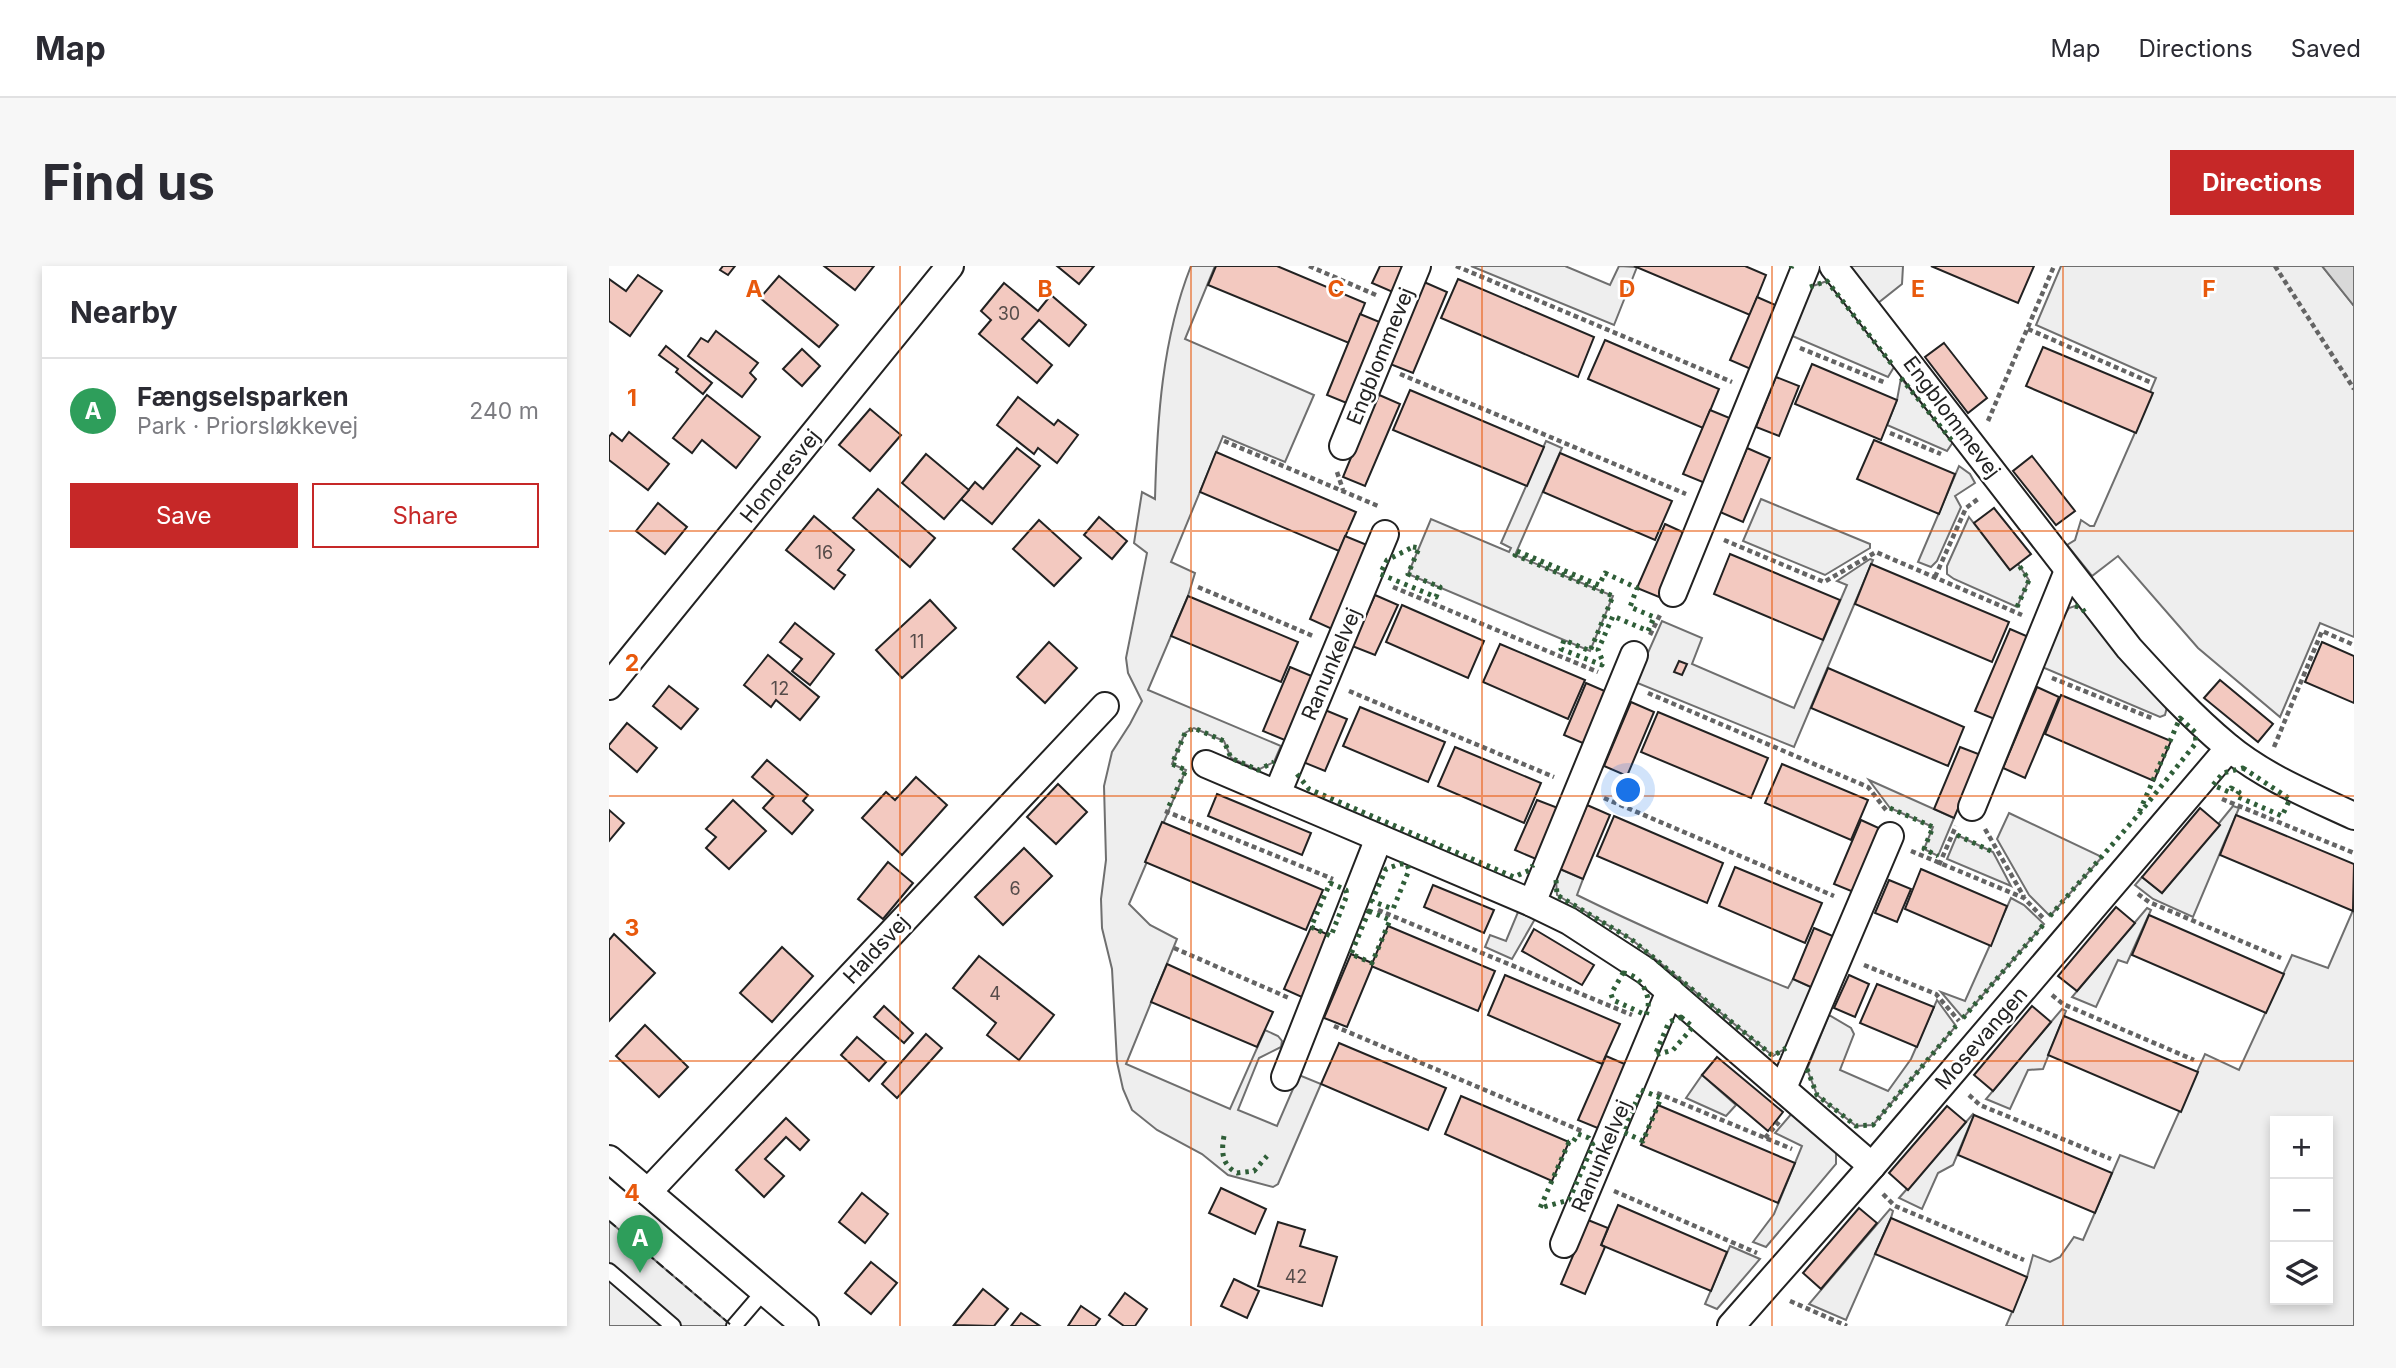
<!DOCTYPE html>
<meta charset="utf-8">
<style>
body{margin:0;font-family:Inter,sans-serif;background:#f7f7f7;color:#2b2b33}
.controls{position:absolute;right:21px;bottom:21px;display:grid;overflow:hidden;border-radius:0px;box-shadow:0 4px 10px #0003}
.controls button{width:63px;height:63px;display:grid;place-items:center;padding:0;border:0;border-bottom:2px solid #e1e1e2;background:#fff;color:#2b2b33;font:35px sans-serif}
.you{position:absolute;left:1020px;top:525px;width:24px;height:24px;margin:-18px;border:5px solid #fff;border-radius:50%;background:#1a73e8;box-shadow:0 0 0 10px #1a73e833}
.badge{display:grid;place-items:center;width:46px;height:46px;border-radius:50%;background:#c62828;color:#fff;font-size:23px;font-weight:700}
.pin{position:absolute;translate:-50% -58px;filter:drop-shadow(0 2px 4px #0008)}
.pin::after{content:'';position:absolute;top:37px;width:24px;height:21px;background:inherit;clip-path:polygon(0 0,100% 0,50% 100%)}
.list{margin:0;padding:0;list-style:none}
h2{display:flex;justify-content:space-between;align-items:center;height:91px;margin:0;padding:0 28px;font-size:30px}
h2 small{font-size:23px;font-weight:400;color:#7c7c81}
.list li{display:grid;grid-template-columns:46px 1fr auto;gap:21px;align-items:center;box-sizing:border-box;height:105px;padding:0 28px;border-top:2px solid #e1e1e2}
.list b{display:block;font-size:26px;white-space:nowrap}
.list p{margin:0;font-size:23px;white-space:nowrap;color:#7c7c81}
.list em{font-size:23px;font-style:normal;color:#7c7c81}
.actions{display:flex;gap:14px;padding:21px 28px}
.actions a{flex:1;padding:16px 0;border:2px solid #c62828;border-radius:0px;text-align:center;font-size:24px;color:#c62828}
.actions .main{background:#c62828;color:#fff}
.icon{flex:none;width:38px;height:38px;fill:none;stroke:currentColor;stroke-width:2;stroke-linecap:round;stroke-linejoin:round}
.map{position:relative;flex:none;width:1745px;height:1060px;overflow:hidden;border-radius:0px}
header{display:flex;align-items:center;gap:42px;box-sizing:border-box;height:98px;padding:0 35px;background:#fff;border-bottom:2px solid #e1e1e2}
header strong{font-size:33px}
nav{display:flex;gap:38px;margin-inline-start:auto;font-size:24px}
.intro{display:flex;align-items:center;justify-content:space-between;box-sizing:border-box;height:168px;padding:0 42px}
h1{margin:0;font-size:49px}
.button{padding:18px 32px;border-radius:0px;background:#c62828;color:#fff;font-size:24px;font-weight:700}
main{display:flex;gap:42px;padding:0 42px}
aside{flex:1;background:#fff;border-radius:0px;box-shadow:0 4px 10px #0003}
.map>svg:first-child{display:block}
</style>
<header>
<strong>Map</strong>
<nav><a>Map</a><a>Directions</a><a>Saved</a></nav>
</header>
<div class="intro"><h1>Find us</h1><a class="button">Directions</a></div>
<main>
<aside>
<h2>Nearby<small></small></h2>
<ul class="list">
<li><span class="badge" style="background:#2e9e5b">A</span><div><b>Fængselsparken</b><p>Park · Priorsløkkevej</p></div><em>240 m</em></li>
</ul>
<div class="actions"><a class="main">Save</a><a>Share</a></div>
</aside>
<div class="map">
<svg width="1745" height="1060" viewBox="0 0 1745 1060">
<rect width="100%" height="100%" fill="#fff"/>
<g fill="#eee" stroke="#6f6f6f" stroke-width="2" fill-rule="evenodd">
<path d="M582,0H606L576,73L705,129L676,196L614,170L562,296L586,307L579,330L539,424L672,480L665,496L649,504L622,492L615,475L585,462L576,467L563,498L577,504L520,638L541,659L568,673L517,798L621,843L656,764L669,770L673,775L672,781L650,792L629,844L668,860L690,809L712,818L669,918L664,921L619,909L593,888L548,864L523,844L514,823L508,796L503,703L493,662L492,633L497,594L495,520L503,486L521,458L533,435L519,407L517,392L538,287L525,277L533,226L546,233C548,154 553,73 582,0Z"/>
<path d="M862,0H956L1001,19L1010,0L1028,1L1005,59Z"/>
<path d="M1240,0H1294L1293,18L1269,37Z"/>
<path d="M1452,0H1713L1745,40V371L1711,357L1671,451L1589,382L1509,290L1483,310L1458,279L1466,274L1472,254L1481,260H1485L1543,128L1541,126L1547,112L1427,59Z"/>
<path d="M1218,15L1285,101L1279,111L1181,69L1201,21Z"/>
<path d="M1292,112L1344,176L1338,185L1278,159L1288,134Z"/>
<path d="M937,175L953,182L906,289L1004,330L981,385L799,308L822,253L900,286L902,282L892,277Z"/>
<path d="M1350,200L1361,208L1366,217L1346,230L1352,241L1328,295L1322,301L1309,296Z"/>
<path d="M1152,233L1261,278V282L1216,309L1134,275Z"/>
<path d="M1360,251L1400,303L1409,298L1420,314L1408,341L1345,313L1338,308V300Z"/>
<path d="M1261,293L1264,294L1185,481L1026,416L1053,355L1093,372L1083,398L1185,442L1238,319L1228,315Z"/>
<path d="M1466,340L1473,342L1510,391L1554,436L1558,441L1556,449L1551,451L1433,401L1455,350L1460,342Z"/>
<path d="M1260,514L1345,552L1329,590L1315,583L1324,561L1281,542Z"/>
<path d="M1624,540L1630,542L1627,549L1584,651L1544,633L1526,619L1533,611L1553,627Z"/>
<path d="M1400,547L1493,591L1441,650L1420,629L1388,573Z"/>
<path d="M1348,569L1384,586L1402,620L1338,593Z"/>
<path d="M951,603L974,613L968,629C1037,663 1107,693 1179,722L1184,713L1204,722L1177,782L1164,790L1022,673L948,629L947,614Z"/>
<path d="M1402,632L1415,639L1435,658L1354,752L1332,726L1356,735Z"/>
<path d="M1538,642L1542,644L1518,697L1509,694L1487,741L1463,731Z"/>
<path d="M1745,642V1060H1397L1418,1011L1424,989L1441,996L1451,991L1465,971L1474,974L1511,889L1545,902L1596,788L1630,804L1683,689L1719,702ZM1666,855H1719V1034H1666Z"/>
<path d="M909,646L926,653L903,693L876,681L881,669L897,675Z"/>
<path d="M1328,734L1347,760L1264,859L1247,860L1208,829L1198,803L1220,749L1242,762L1245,768L1231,804L1279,825L1302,793Z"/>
<path d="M1453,743L1457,745L1434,803L1419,804L1401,843L1377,833Z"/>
<path d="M1093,809L1127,839L1117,850L1077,832Z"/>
<path d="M1184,846L1227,884V898L1157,981L1144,976L1165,948L1193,880L1166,867Z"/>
<path d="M1364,848L1365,849L1344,899L1329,907L1313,943L1290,932Z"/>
<path d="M1281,943L1284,945L1282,952L1237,1054L1200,1038Z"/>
<path d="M0,955L123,1060H0Z"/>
<path d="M1121,980L1151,993L1108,1043L1096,1038Z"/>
</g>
<path fill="#d9d9d9" stroke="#6f6f6f" stroke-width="2" d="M1713,0H1745V40Z"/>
<g fill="#f3c9c0" stroke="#222" stroke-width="2">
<path d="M114,0H126L119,9L111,4Z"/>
<path d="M215,0H265L246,24Z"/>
<path d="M448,0H485L470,18Z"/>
<path d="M607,0H668L756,37L740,77L599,19Z"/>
<path d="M771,0H797L786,27L763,17Z"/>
<path d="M1025,0H1136L1157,9L1141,49Z"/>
<path d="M1322,0H1425L1409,37Z"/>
<path d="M29,9L53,25L21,70L0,55V13L17,25Z"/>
<path d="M170,10L229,59L210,81L151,32Z"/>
<path d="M849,13L985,71L969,111L832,52Z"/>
<path d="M815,16L838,26L804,107L781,98Z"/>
<path d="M395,17L429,45L442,29L477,59L460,80L430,54L413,73L443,99L428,117L370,68L382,54L372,45Z"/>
<path d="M1148,31L1171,41L1144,104L1121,94Z"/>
<path d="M751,48L773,57L740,138L718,129Z"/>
<path d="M107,65L149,97L141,107L147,113L133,131L79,90L92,72L99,76Z"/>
<path d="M996,74L1110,123L1094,162L979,113Z"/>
<path d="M1335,77L1378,132L1359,147L1316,91Z"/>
<path d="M57,80L103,117L94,128L67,106L69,103L50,89Z"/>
<path d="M1434,81L1544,127L1527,167L1417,120Z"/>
<path d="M193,83L211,100L193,120L174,103Z"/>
<path d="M1203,98L1288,134L1272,174L1186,138Z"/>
<path d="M1167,111L1190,120L1170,170L1147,161Z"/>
<path d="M801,124L935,181L918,220L784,164Z"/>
<path d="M768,128L791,138L756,220L734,211Z"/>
<path d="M98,129L151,171L127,202L93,174L83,187L64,172Z"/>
<path d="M409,131L445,159L449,154L469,169L448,197L429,182L425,188L388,159Z"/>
<path d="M261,143L292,169L261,205L230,179Z"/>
<path d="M1101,144L1123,153L1096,217L1074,208Z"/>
<path d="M20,166L60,198L39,224L0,194V171L3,167L13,175Z"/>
<path d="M1265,174L1346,208L1330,248L1248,213Z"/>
<path d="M408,182L431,200L383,258L352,233L366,216L374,223Z"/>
<path d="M1138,182L1161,192L1134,256L1111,246Z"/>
<path d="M607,186L747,246L730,285L591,226Z"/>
<path d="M951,187L1063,235L1046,274L934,226Z"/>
<path d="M317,188L360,224L335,253L293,217Z"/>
<path d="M1423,190L1466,245L1447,259L1404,205Z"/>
<path d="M269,223L326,272L301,301L244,252Z"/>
<path d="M49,237L78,261L56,288L27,265Z"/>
<path d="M1385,242L1422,288L1401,304L1365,257Z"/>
<path d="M205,250L245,284L229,304L236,309L225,323L177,284Z"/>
<path d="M490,251L518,275L503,293L475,269Z"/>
<path d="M430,254L472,292L445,320L404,283Z"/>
<path d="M1056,258L1078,268L1050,331L1028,322Z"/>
<path d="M736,270L758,279L723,363L701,353Z"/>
<path d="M1121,288L1231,334L1214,374L1105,328Z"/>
<path d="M1262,298L1400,356L1383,396L1246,338Z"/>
<path d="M766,329L789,339L766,389L743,380Z"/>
<path d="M579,330L689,376L672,416L562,370Z"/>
<path d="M321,334L347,362L293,412L267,384Z"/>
<path d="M793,339L875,375L859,412L777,376Z"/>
<path d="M186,357L225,388L201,419L183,405L193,393L171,376Z"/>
<path d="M1401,363L1422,372L1388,454L1366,445Z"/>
<path d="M440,376L468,402L436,437L408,411Z"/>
<path d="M1713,376L1745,390V437L1696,416Z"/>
<path d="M891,378L976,414L959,453L874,416Z"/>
<path d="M159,389L210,431L191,454L167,434L162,441L135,419Z"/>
<path d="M1070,395L1078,398L1073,409L1065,406Z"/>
<path d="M681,401L705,411L678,475L654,465Z"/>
<path d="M1219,402L1355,461L1339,500L1202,442Z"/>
<path d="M1611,414L1664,458L1649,476L1595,432Z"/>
<path d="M977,417L998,426L976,478L955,469Z"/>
<path d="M60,420L89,443L72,463L44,440Z"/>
<path d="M1428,421L1450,431L1416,512L1394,502Z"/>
<path d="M1452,429L1562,475L1545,515L1436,468Z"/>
<path d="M1022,436L1045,446L1018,510L995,500Z"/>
<path d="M751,441L836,476L819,516L734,480Z"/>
<path d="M716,444L738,453L716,505L694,496Z"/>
<path d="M1049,446L1159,492L1142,532L1032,486Z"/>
<path d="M18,457L48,482L28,506L0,482V479Z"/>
<path d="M846,481L932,517L915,557L829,520Z"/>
<path d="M1351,481L1372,489L1345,552L1325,543Z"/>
<path d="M158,494L199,529L194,535L204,544L183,568L154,542L165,530L143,511Z"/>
<path d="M1173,498L1259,534L1242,574L1156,537Z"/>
<path d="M307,511L338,539L293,589L253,552L277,526L286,534Z"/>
<path d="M449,518L478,546L447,578L418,551Z"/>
<path d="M608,528L702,567L693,589L599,550Z"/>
<path d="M124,534L157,565L120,603L97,582L107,571L97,563Z"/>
<path d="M928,534L949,542L927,593L906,584Z"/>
<path d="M978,539L1001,549L974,613L951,603Z"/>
<path d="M1591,542L1611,559L1553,627L1533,611Z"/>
<path d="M0,544L15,557L0,575Z"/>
<path d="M1627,549L1745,598L1744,645L1611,589Z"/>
<path d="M1005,550L1114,597L1098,637L988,590Z"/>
<path d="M1252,554L1274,564L1247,627L1225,618Z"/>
<path d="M553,556L714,624L697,664L536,596Z"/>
<path d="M415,582L443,610L394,659L366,631Z"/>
<path d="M279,596L304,617L274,653L249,633Z"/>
<path d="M1126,601L1213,637L1196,677L1110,640Z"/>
<path d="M1312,603L1398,640L1382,680L1296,643Z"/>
<path d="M1280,614L1302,623L1288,656L1266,647Z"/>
<path d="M824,619L885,644L875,667L815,641Z"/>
<path d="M1507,641L1526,657L1468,725L1449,710Z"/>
<path d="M1540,649L1675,708L1657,747L1523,689Z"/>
<path d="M779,660L886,705L869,745L762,700Z"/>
<path d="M702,661L722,670L695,732L675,723Z"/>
<path d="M1205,662L1226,671L1204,722L1184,713Z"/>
<path d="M925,663L985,699L973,719L913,685Z"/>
<path d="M5,668L46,707L0,755V674Z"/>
<path d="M173,681L204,710L163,756L131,727Z"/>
<path d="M742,688L763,697V701L738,761L715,752Z"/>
<path d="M370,690L445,749L410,794L378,769L387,757L344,722Z"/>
<path d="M558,698L664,746L648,781L542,736Z"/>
<path d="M896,709L1011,758L993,798L879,749Z"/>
<path d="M1240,709L1260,718L1246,751L1225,742Z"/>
<path d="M1268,718L1325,741L1308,781L1251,757Z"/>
<path d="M275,740L304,767L295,777L265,751Z"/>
<path d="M1423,740L1442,756L1384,825L1365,809Z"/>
<path d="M1455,750L1589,806L1572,846L1439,789Z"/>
<path d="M36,759L79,801L50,831L7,790Z"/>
<path d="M317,768L333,782L288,832L273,818Z"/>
<path d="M248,771L277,796L260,815L232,789Z"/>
<path d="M730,777L837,822L819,864L712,818Z"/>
<path d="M997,790L1018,799L991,863L969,854Z"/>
<path d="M1108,791L1174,846L1159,865L1093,809Z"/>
<path d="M852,830L960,876L943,915L836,868Z"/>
<path d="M1049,839L1186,897L1169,937L1032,879Z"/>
<path d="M1338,840L1357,856L1299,924L1280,907Z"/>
<path d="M1365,849L1503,907L1486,947L1349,889Z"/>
<path d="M177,852L200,874L191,884L177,871L156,893L175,910L155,931L127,904Z"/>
<path d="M612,922L657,943L646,968L600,947Z"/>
<path d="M253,927L279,948L256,977L230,956Z"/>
<path d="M1009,939L1118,986L1102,1025L992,979Z"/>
<path d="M1250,942L1268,957L1212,1023L1194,1007Z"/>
<path d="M1282,952L1418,1011L1404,1046L1266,988Z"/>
<path d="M979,954L999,962L992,979L996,981L976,1028L952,1018Z"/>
<path d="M669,956L696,964L691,980L728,991L713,1040L649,1020Z"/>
<path d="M262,996L288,1017L262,1048L236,1027Z"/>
<path d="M625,1013L650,1025L638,1052L612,1040Z"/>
<path d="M374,1023L399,1043L385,1060L345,1059Z"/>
<path d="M516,1027L538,1043L526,1060H515L500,1049Z"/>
<path d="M472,1040L491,1053L486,1060H459Z"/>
<path d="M412,1047L431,1060H402Z"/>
</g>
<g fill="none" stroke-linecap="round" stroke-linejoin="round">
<g stroke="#222" stroke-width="18">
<g id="service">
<path d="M0,1005L64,1060"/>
<path d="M125,1060L155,1025"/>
</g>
</g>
<g stroke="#222" stroke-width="30">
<g id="minor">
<path d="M1224,0L1520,382C1551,416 1582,450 1618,480C1655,511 1702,530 1745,550"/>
<path d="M734,180L808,0"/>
<path d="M1064,327L1197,0"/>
<path d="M0,420L341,0"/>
<path d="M597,498L923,637L960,655L1037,705L1263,900"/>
<path d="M668,528L776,268"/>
<path d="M1363,541L1459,305"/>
<path d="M923,637L1025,389"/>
<path d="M676,811L770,572"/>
<path d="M1174,822L1281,570"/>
<path d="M0,893L196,1060"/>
<path d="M39,926L496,440"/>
<path d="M955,978L1061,725"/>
<path d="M1122,1060L1263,900L1620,482"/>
</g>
</g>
<g stroke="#646464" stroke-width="4.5" stroke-dasharray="5 3.5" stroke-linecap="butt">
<path d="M700,0L767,29"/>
<path d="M847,0L1123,116"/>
<path d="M1666,0L1745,123"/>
<path d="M1419,63L1543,117"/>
<path d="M1191,82L1277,117"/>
<path d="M791,108L1077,228"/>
<path d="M1379,155L1445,0"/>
<path d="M1281,167L1332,188"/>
<path d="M615,175L769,240"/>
<path d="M728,206L734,224"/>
<path d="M1115,274L1215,316L1267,286L1413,349"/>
<path d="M1326,311L1357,242L1369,233"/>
<path d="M589,321L704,370"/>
<path d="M784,321L989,406"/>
<path d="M1041,369L1051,349"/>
<path d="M1443,412L1545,453"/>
<path d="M740,425L945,511"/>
<path d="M1039,427L1259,521L1277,544"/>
<path d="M1665,481L1713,365L1745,379"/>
<path d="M995,532L1225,630"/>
<path d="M1613,533L1745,587"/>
<path d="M556,545L724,613"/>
<path d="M1376,563L1415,631"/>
<path d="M1302,585L1415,632L1436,654"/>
<path d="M1330,599L1347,560"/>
<path d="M1529,628L1540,636L1672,692"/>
<path d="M769,644L1023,749"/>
<path d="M565,682L680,732"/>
<path d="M1255,699L1327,728L1350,755"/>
<path d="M1443,729L1454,738L1585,794"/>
<path d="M725,760L975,866"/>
<path d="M1048,827L1183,883"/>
<path d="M1360,829L1371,839L1502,893"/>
<path d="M1156,872L1170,856"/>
<path d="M1005,925L1148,987"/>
<path d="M1274,928L1286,940L1415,994"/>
<path d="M1181,1035L1238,1060"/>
</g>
<use href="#service" stroke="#fff" stroke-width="14"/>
<use href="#minor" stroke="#fff" stroke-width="26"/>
<g stroke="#2f5e38" stroke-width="5" stroke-dasharray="3.5 5" stroke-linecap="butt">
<path d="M1182,2L1183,0"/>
<path d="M1201,21L1218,15L1285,101"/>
<path d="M1292,112L1344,176"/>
<path d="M804,281L810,282L799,308L831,321L827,331L771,308L778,294Z"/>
<path d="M908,285L990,319L996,307L1028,322L1021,341L1045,351L1039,365L1004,350L989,384L994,396L993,399L952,383L955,374L981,385L1004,330L906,289Z"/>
<path d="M1466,340L1473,342L1476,347"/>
<path d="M1408,341L1420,314L1409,298"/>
<path d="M1571,452L1586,466L1587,477L1529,549Z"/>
<path d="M1634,502L1681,533L1673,550L1627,530L1630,526L1622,522L1620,526L1604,519L1614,507Z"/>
<path d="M688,508L700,523L905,611L921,604L924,599"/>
<path d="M560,540L577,504L563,498L576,467L585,462L615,475L622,492L649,504L665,496"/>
<path d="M1281,542L1324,561L1315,583L1329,590"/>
<path d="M1348,569L1384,586"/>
<path d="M791,598H798L800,604L784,643L763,635L777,603Z"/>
<path d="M947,614L948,629L1022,673L1164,790L1177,782"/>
<path d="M721,617L737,624L738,629L722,670L702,661Z"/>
<path d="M760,645L781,654L763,697L742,688Z"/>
<path d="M1441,650L1529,549"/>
<path d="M1014,707C1034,709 1044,733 1037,749L1004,734L1002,728Z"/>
<path d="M1072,751L1084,761L1064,784L1046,789L1060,756Z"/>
<path d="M1354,752L1435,658"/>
<path d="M1198,803L1208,829L1247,860L1264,859L1347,760"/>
<path d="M1032,824L1052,832L1034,875L1014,866Z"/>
<path d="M969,868L980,872L984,879L960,934L931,942L960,876H964Z"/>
<path d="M615,870C612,886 613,899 628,907L645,905L658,890"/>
</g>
<path stroke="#222" stroke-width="2" stroke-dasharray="9 3.5" stroke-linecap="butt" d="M0,955L122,1059"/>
</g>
<path fill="none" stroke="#e8590c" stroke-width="2" stroke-opacity="0.55" d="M291,0V1060M582,0V1060M873,0V1060M1163,0V1060M1454,0V1060M0,265H1745M0,530H1745M0,795H1745"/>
<g text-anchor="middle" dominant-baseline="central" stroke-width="5" stroke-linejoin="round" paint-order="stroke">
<g font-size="18" fill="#564c4a">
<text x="400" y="47">30</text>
<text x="215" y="286">16</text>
<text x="308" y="375">11</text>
<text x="171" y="422">12</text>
<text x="406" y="622">6</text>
<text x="386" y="727">4</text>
<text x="687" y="1010">42</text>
</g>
<g font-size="21" fill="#222" stroke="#fff">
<text transform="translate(771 90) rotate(-68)">Engblommevej</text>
<text transform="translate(1343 151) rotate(53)">Engblommevej</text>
<text transform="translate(171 210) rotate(-51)">Honoresvej</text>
<text transform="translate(722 398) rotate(-67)">Ranunkelvej</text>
<text transform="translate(267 683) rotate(-47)">Haldsvej</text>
<text transform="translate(1372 772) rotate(-49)">Mosevangen</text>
<text transform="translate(992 890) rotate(-67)">Ranunkelvej</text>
</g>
</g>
<g font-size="23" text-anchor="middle" font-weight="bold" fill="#e8590c" stroke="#fff" stroke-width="5" stroke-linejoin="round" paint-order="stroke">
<text x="145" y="31">A</text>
<text x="436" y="31">B</text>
<text x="727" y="31">C</text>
<text x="1018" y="31">D</text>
<text x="1309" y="31">E</text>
<text x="1600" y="31">F</text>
<text x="23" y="140">1</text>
<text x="23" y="405">2</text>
<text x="23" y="670">3</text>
<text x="23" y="935">4</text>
</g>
</svg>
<div class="controls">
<button>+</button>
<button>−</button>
<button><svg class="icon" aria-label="layers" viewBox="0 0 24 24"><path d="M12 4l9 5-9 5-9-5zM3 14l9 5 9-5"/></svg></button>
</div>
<div class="you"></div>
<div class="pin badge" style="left:31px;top:1007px;background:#2e9e5b">A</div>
</div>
</main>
